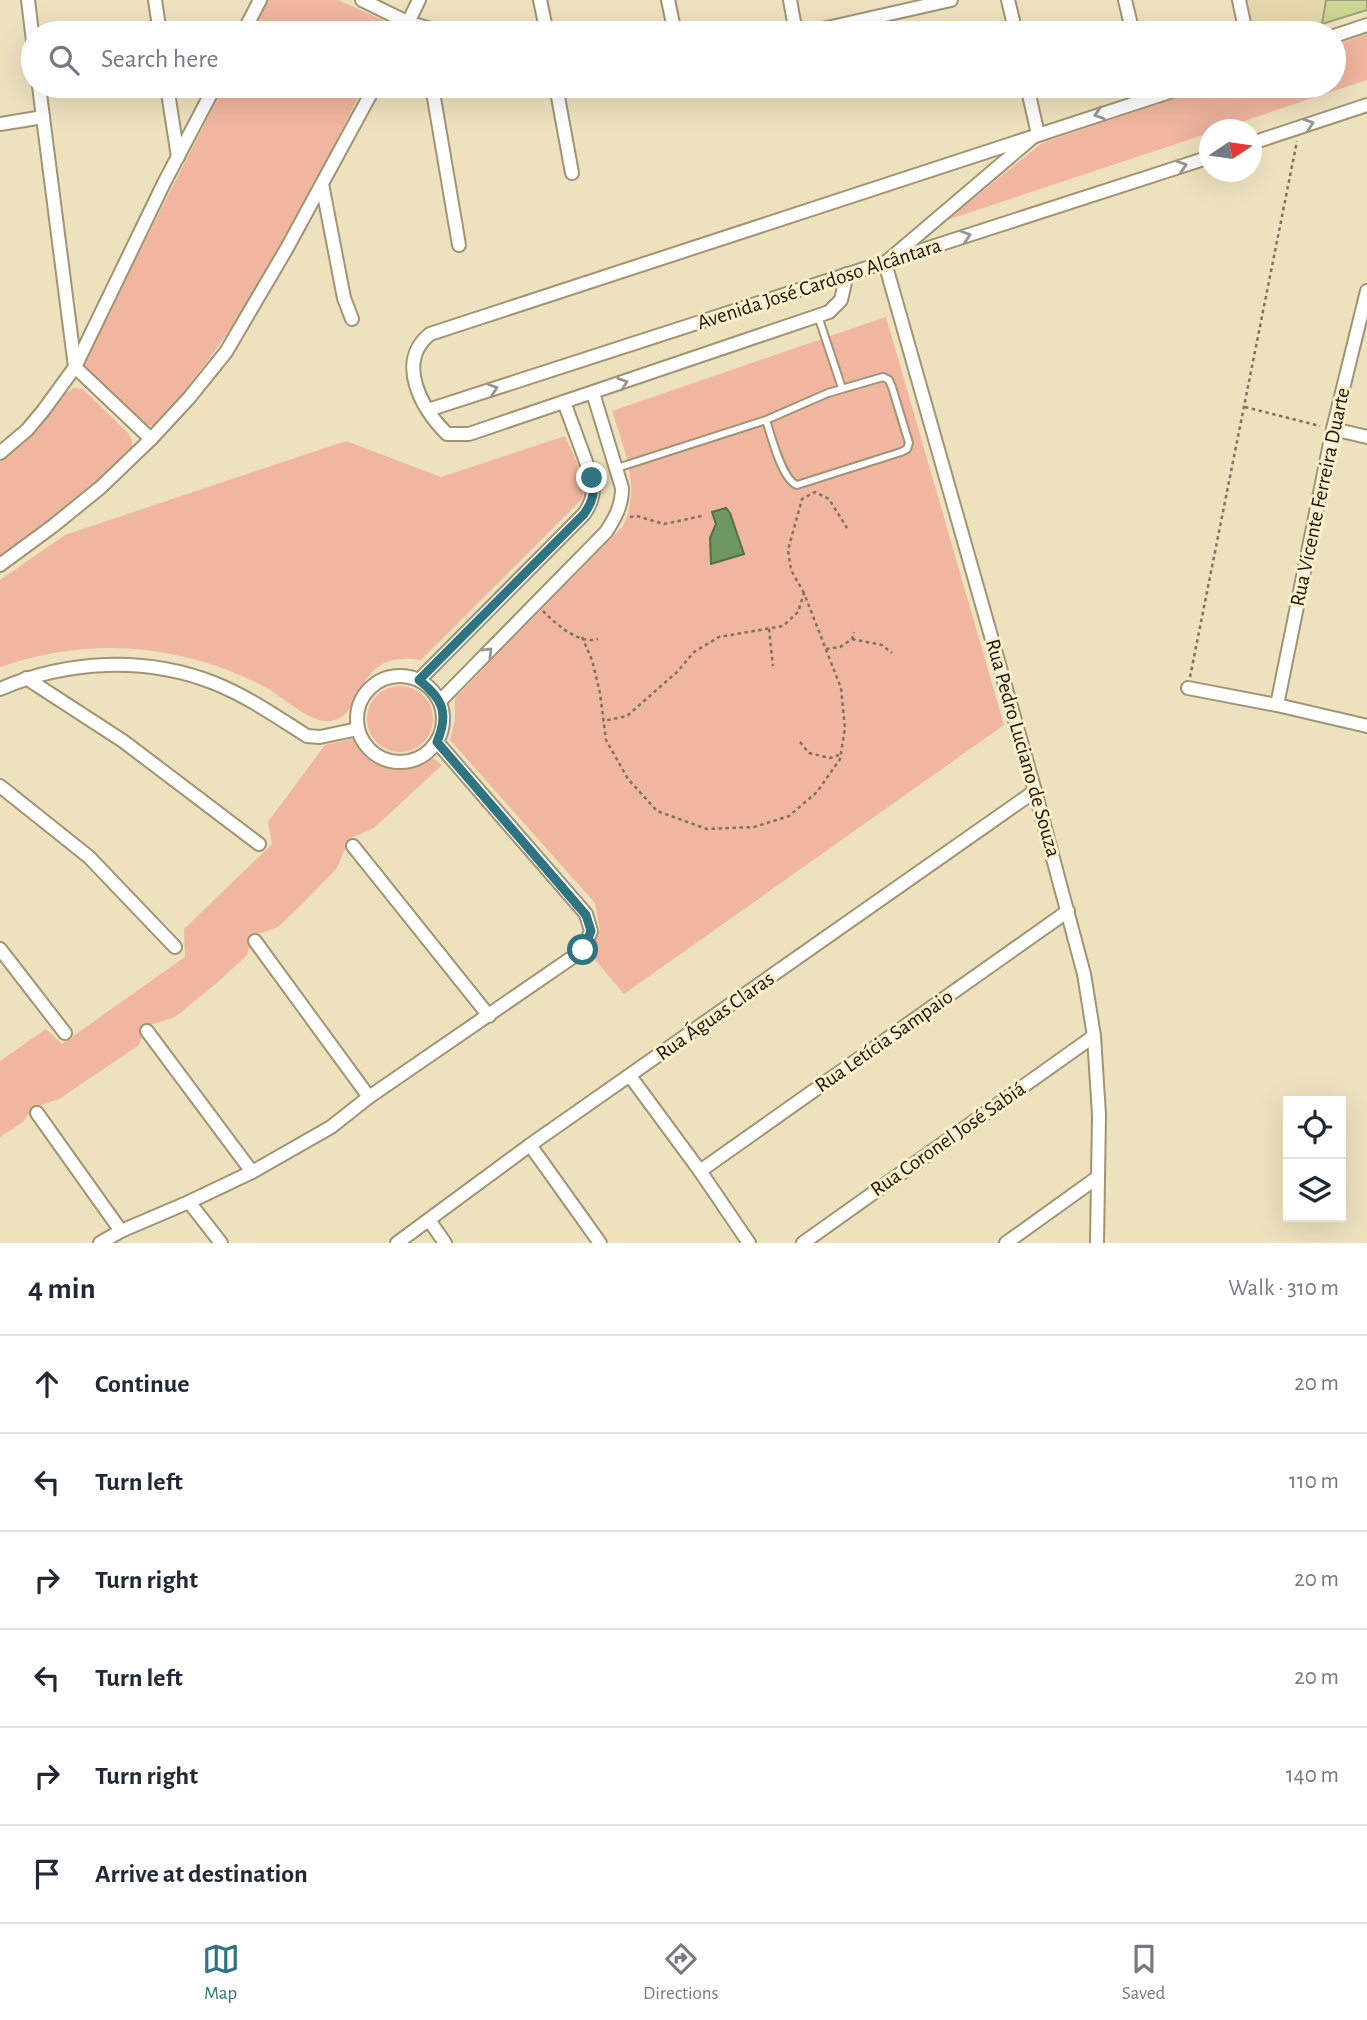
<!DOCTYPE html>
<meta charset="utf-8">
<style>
body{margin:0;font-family:"Alegreya Sans",sans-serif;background:#f6f6f7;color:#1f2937}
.controls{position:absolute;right:21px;bottom:21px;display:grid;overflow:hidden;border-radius:0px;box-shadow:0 7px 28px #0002}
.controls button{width:63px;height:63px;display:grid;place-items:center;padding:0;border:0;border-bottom:2px solid #e0e1e3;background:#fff;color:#1f2937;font:35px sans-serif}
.compass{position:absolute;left:1199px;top:119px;width:63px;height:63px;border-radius:50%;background:#fff;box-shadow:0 7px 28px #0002;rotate:77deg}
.stop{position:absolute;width:21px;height:21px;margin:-16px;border:5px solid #2e7581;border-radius:50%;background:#fff}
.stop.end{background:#2e7581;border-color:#fff;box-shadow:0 2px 7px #0008}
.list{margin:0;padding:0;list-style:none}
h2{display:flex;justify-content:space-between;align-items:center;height:91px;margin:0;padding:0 28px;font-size:30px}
h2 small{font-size:23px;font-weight:400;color:#747a83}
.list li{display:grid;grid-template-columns:46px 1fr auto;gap:21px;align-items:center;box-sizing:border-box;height:98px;padding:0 28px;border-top:2px solid #e0e1e3}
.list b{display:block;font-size:26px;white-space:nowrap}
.list em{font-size:23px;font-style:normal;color:#747a83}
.icon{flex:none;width:38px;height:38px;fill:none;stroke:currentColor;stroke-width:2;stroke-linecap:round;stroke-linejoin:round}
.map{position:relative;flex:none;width:1367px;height:1243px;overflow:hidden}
.search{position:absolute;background:#fff;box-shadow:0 7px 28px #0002;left:21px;right:21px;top:21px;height:77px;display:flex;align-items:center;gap:18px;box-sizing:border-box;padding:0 24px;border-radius:38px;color:#747a83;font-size:26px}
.sheet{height:679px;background:#fff}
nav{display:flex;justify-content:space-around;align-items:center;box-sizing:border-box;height:98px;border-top:2px solid #e0e1e3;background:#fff;font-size:19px;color:#747a83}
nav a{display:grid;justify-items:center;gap:4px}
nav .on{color:#2e7581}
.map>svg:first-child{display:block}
</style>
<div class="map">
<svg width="1367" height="1243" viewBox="0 0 1367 1243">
<rect width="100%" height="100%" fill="#eee1be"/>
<path fill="#e5d6ac" d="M1245,0H1326L1322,24L1300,33H1253Z"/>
<g fill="#f0b69f">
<path d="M267,0H338L383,20L389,27L390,33H250Z"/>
<path d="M1367,34V80L1220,129L1210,130L1209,133L947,220L1042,143L1212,86H1334V45Z"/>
<path d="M224,86H364C331,150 301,217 263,279C232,330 197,376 160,422L154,425H145L87,371L84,360Z"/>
<path d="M886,317L1004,725L624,994L590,954L600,930L595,903L450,740L455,720V698L623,526C642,486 624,450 612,411Z"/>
<path d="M74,388L83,389L129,434L132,441V448L80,498L0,558V462L42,424L66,393Z"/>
<path d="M565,436C573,456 589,479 582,499L421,660C349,648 369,719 328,721C308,722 281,695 263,686C180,643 88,636 0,667V580L65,535L346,441L441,477Z"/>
<circle cx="400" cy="719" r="33"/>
<path d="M353,739C373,767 404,775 433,758L442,765L374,828L349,839L337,868L298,908L278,927L252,936L247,955L218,982L175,1017L146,1026L139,1045L59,1099L33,1108L23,1122L0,1137V1061L46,1029L62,1044L185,957L184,929L272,844L268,822L325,745Z"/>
</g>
<path fill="#6d9661" stroke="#546f46" stroke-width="2" d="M726,508L730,513L744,554L711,564L710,538L716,524L712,512Z"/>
<path fill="#cbd490" stroke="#9ca17f" stroke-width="2" d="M1326,0H1367V10L1322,24Z"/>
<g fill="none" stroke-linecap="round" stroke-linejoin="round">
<g stroke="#a09473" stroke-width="10">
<g id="service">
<path d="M818,316L842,388"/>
<path d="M617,468L766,420L828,393L883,377L889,380L892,387L909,443L907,449L901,452L797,485C782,480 771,435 766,420"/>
</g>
</g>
<g stroke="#a09473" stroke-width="16">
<g id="minor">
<path d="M28,0L33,41"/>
<path d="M155,0L160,33"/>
<path d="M362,0L409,23L447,33"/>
<path d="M540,0L547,33"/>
<path d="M668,0L675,33"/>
<path d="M790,0L796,33"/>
<path d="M1008,0L1016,33"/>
<path d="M1125,0L1133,33"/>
<path d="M1239,0L1246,33"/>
<path d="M243,33L260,0"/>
<path d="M403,33L419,0"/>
<path d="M805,33L951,0"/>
<path d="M1334,36L1367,25"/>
<path d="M39,86L75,367L151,439"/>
<path d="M167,86L178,157"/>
<path d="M432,86L459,245"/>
<path d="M556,86L572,173"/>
<path d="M1027,86L1038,134"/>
<path d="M0,124L43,117"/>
<path d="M1032,138L885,263L1035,791L1084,974L1094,1036L1099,1115L1097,1243"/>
<path d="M1252,143L1367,105"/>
<path d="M322,184L344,298L352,319"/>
<path d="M847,274L841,300L829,312L469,434H447C422,409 395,362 430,334L1188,86"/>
<path d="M428,410L1210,157"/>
<path d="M1333,429L1367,437"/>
<path d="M0,453L27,430L43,411L75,367L164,183L215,86"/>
<path d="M0,565L53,526L101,487L151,439L189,398L226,352L287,248L375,86"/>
<circle cx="400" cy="719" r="43"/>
<path d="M26,678L123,741L259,844"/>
<path d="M419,680L584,514C593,501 594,493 592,478L564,402"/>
<path d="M1188,688L1277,705L1367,726"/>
<path d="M0,689C67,660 145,656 214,683C247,696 277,717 307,736L320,737L358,729"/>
<path d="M440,701L606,532C615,518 622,506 622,488L593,393"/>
<path d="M1277,705L1333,429L1367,291"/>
<path d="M0,786L89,857L175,947"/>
<path d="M353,846L489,1016"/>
<path d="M255,941L369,1097"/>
<path d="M0,949L65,1033"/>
<path d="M147,1031L252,1172"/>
<path d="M630,1076L700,1171L749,1243"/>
<path d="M37,1113L121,1231"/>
<path d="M530,1145L600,1243"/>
<path d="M700,1171L1068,911"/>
<path d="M189,1202L221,1243"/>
<path d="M429,1220L445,1243"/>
<path d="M100,1243L121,1231L189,1202L252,1172L331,1127L369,1097L583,950L591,931L586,914L437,742"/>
<path d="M397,1243L530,1145L1035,791"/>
<path d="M803,1243L1094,1036"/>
<path d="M1006,1243L1098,1177"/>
</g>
</g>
<g stroke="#7c745d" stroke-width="2.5" stroke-dasharray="3.5 3.5" stroke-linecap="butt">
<path d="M1245,407L1320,426"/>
<path d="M630,517L637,516L664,524L702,516"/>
<path d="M804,593L791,570L788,550L802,499L815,492L829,499L847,528"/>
<path d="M543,611C556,624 579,645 598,639"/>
<path d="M769,629L773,666"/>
<path d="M582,637L592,660L600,693L606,740L628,779L657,811L707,829L754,827L789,816L817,792L840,759L845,728L841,688L804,593L798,612L783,626L719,637L694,652L677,672L627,716L603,721"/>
<path d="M852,639L882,645L892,653"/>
<path d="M826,649L840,647L852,639L854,632"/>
<path d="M1190,677L1297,141"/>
<path d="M800,742L809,753L830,758L839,755"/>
</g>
<use href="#service" stroke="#fff" stroke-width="6"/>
<use href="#minor" stroke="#fff" stroke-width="12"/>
</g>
<defs><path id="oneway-chevron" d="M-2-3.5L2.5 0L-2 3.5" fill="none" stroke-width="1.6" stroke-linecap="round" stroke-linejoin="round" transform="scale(1.75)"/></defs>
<g stroke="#989690">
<use href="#oneway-chevron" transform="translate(1099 114) rotate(162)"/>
<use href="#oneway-chevron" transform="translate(1309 124) rotate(-19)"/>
<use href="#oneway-chevron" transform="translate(1182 166) rotate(-18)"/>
<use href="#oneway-chevron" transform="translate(966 236) rotate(-18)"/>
<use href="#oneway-chevron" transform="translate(623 383) rotate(-19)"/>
<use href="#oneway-chevron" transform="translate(493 389) rotate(-18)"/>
<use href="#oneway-chevron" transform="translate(488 652) rotate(-45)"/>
</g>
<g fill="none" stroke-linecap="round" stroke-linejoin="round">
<path stroke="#2e7581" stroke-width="9" d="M583,950L591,931L586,915L437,742C449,713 443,699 419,680L584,514C593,501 595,493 592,478"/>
</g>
<g text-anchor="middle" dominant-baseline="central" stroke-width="6" stroke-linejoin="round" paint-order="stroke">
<g font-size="21" fill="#191508" stroke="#fbeecb">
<text transform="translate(819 284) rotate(-18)">Avenida José Cardoso Alcântara</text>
<text transform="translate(1320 497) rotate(-78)">Rua Vicente Ferreira Duarte</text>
<text transform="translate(1023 748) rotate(74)">Rua Pedro Luciano de Souza</text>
<text transform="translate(715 1016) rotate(-35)">Rua Águas Claras</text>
<text transform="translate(884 1041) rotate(-35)">Rua Letícia Sampaio</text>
<text transform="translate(948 1139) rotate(-35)">Rua Coronel José Sabiá</text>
</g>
</g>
</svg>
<div class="controls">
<button><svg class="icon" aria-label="locate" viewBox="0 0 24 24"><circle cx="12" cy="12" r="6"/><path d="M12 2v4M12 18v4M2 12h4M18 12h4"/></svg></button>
<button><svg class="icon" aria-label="layers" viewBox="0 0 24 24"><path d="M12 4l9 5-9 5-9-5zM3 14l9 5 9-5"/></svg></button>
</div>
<svg class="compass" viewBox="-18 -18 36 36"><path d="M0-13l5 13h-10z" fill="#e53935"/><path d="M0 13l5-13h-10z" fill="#747a83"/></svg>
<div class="stop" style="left:583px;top:950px"></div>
<div class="stop end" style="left:592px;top:478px"></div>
<div class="search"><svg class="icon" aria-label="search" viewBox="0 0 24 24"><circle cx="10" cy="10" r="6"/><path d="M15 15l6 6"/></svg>Search here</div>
</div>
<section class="sheet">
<h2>4 min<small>Walk · 310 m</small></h2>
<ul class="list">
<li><svg class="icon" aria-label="ahead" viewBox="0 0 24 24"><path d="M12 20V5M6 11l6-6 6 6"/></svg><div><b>Continue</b></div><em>20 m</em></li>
<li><svg class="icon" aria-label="left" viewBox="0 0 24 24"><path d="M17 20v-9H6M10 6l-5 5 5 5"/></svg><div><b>Turn left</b></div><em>110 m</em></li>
<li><svg class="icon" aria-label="right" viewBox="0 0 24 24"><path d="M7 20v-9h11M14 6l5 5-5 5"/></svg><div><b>Turn right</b></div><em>20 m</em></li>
<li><svg class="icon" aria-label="left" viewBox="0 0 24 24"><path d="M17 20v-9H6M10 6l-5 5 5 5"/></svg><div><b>Turn left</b></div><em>20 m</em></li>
<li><svg class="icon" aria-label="right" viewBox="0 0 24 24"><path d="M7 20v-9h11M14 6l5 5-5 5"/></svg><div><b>Turn right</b></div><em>140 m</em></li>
<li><svg class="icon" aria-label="arrive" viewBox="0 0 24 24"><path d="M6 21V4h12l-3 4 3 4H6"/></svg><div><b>Arrive at destination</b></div></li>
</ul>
</section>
<nav>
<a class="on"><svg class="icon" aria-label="map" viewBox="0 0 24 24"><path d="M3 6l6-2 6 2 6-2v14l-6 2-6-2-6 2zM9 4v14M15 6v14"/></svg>Map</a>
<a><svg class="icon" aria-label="directions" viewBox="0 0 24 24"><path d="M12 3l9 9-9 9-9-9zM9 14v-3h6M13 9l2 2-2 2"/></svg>Directions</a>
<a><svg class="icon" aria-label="saved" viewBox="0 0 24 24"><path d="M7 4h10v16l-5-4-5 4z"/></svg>Saved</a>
</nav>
